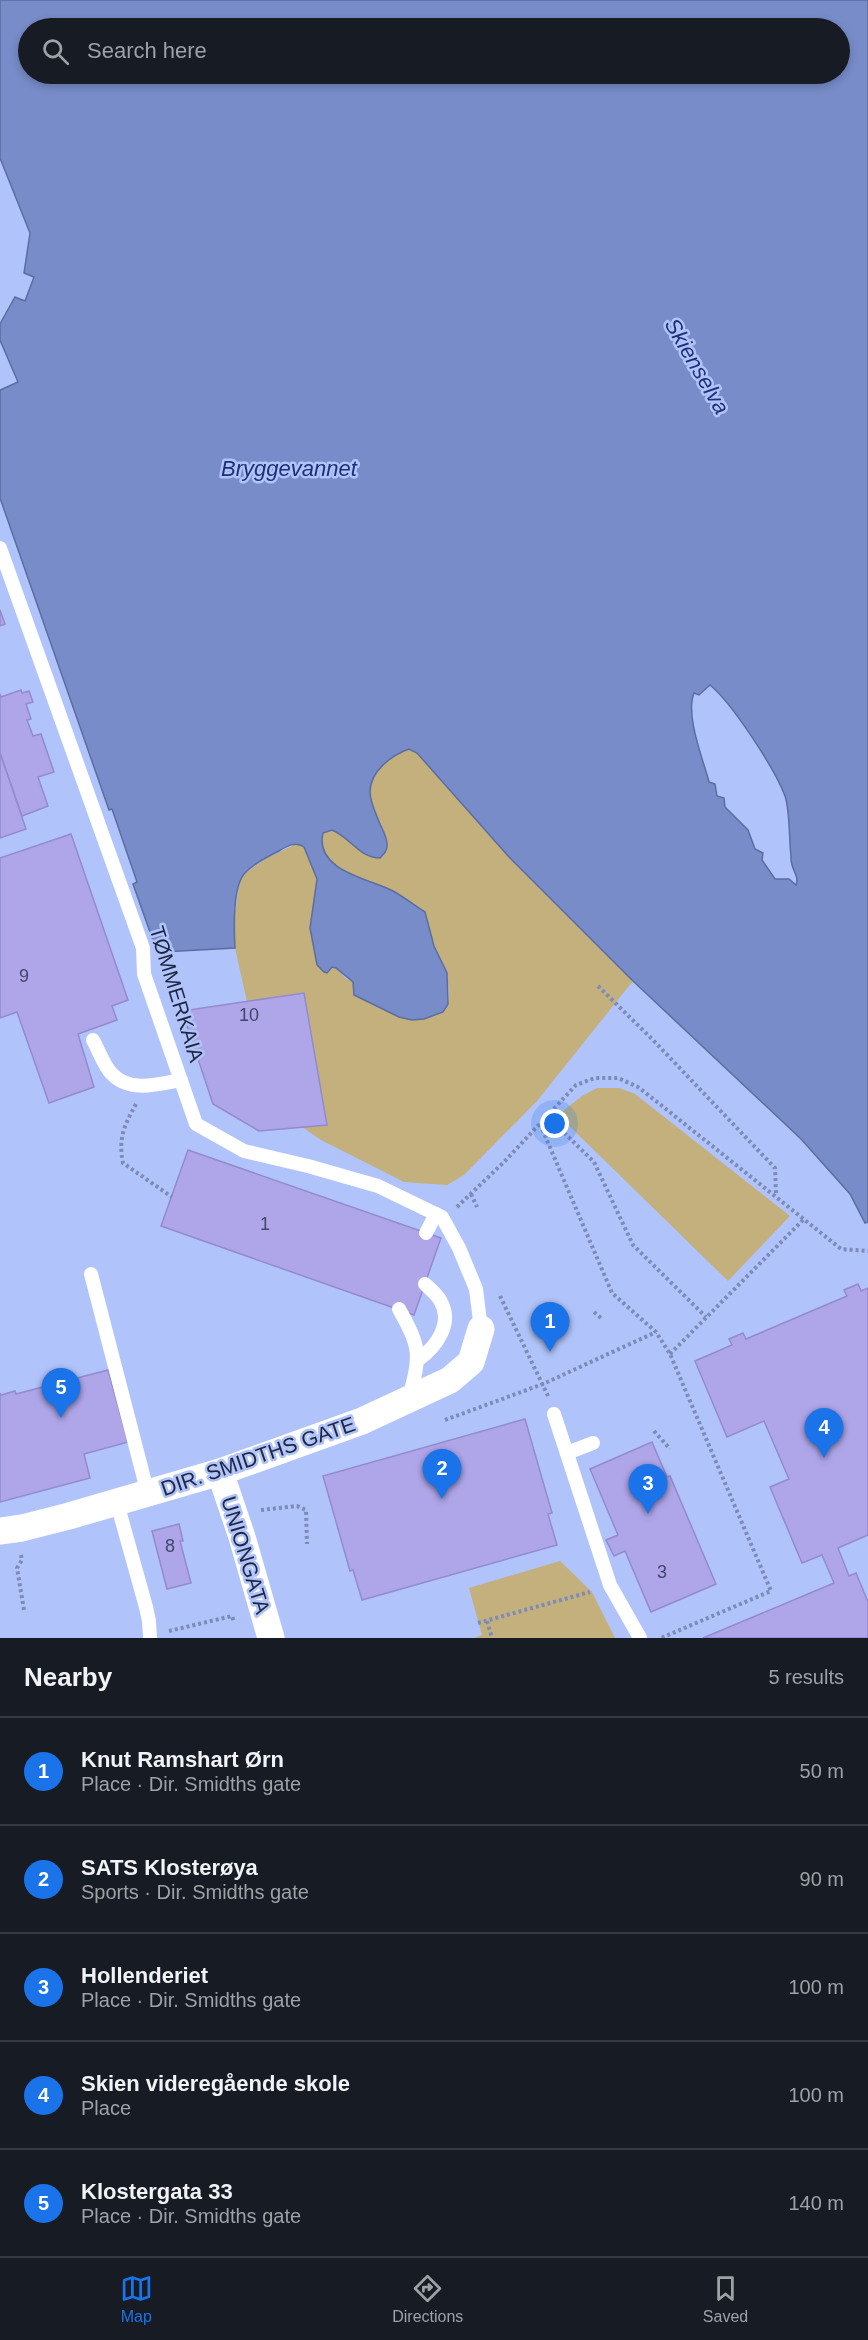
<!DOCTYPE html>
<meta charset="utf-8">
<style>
body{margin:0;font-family:Helvetica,sans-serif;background:#242831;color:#f1f3f6}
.you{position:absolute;left:555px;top:1124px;width:21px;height:21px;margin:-15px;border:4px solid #fff;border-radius:50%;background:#1a73e8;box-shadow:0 0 0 9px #1a73e833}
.badge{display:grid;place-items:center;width:39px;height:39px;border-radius:50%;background:#1a73e8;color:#fff;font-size:20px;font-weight:700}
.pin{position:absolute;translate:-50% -50px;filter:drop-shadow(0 2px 3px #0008)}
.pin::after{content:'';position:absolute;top:32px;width:21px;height:18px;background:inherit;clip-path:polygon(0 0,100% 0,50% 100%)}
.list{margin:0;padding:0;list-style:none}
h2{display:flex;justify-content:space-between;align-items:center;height:78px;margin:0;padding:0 24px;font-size:26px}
h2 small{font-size:20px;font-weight:400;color:#9ea1a6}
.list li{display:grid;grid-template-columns:39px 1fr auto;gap:18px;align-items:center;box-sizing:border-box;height:108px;padding:0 24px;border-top:2px solid #363941}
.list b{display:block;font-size:22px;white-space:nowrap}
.list p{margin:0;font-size:20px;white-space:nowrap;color:#9ea1a6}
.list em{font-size:20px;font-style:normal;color:#9ea1a6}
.icon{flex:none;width:33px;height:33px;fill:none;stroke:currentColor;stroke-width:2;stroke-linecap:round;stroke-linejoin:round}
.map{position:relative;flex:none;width:868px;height:1638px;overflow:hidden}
.search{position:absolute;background:#171b24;box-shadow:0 3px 9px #0003;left:18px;right:18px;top:18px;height:66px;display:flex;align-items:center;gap:15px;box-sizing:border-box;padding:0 21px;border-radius:33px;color:#9ea1a6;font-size:22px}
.sheet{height:618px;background:#171b24}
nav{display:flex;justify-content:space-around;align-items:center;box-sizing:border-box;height:84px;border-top:2px solid #363941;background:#171b24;font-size:16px;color:#9ea1a6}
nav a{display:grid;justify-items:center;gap:3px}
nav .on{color:#1a73e8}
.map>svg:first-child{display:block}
</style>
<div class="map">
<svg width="868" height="1638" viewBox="0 0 868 1638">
<rect width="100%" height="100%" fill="#b0c3fa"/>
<g fill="#c4b07d">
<path d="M409,749L417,753L509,857L633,981L537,1101L464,1175L447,1185L404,1182L321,1140L289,1118L257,1046L235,948V915L239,885L243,875L265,859L296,844L304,847L317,879L310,928L317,965L336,967L345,978L424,1019L443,1012L448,1004L449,993L447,973L434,946L425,912C414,905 404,897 393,891C371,879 314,871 323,833L332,830L341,834L364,853L386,837C380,824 370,806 370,792C370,771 392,756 409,749Z"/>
<path d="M597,1088H619L635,1094L790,1216L728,1281L558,1115L582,1096Z"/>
<path d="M560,1561L592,1592L615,1638H474L482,1635L469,1588Z"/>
</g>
<path fill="#778cc9" stroke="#5c6da0" stroke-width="1.5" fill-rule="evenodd" d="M0,0H868V1222L865,1223L850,1194L801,1139L633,981L509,857L417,753L409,749C392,755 370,771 370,792C370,800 375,812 378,819C381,828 388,837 387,846C387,851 384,854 380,858C359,858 350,837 332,830L323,833C314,871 371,879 393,891C404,897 414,905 425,912L434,946L447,973L448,1004L443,1012L424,1019L412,1020L399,1017L354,995L353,982L336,968L332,967L327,973L324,972L317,965L310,928L317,879L304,847C296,841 287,846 279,851C267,857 253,864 244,874C232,889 234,930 235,948L162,952L156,949L133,884L137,882L112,809L109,810L0,498V390L18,382L0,340V324L15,297L25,301L34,277L24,273L30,233L0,158ZM840,28V74H28V28ZM710,685C732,703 775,769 785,796C790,810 789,840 791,856C790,870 800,875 796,885L789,879H775L762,860L763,853L755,849L748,830L725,807L724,798L717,796L715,784L709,782C703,759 685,715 694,693L699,695Z"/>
<g fill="#aea6e9" stroke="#938acf" stroke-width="1.5">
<path d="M0,610L5,624L0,626Z"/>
<path d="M21,690L22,693L29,691L33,702L26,704L31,719L27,720L33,736L41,734L54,772L38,777L48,806L22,816L0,753V694L1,697Z"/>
<path d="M0,753L26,829L0,838Z"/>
<path d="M71,834L128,1000L112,1006L117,1020L78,1034L94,1087L49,1103L17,1012L0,1018V858Z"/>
<path d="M304,993L327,1125L259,1131L213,1104L182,1011Z"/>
<path d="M188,1150L441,1238L414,1315L161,1226Z"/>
<path d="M858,1284L861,1291L868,1288V1535L838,1548L849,1576L856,1573L868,1602V1638H703L834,1583L822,1555L802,1563L770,1487L789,1479L764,1421L727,1437L695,1361L732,1345L729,1339L743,1333L746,1339L847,1296L844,1290Z"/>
<path d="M108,1370L128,1442L84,1454L90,1478L0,1502V1393L1,1395L15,1391L16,1394Z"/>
<path d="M525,1419L552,1513L548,1514L557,1545L362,1600L353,1570L350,1571L323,1476Z"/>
<path d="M652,1442L667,1477L670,1476L716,1584L651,1612L625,1551L614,1556L606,1540L618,1535L590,1469Z"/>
<path d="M179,1524L183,1541H180L191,1583L167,1589L152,1531Z"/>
</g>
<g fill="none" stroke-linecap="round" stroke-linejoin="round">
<g stroke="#7c8bb8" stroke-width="4" stroke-dasharray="3 3" stroke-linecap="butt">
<path d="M598,986L653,1040L775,1168L776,1194"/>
<path d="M136,1104C124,1126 118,1138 123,1163L172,1197"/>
<path d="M547,1116L594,1162L633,1245L706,1317"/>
<path d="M540,1124L612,1293L656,1332L670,1354L771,1591L661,1638"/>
<path d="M471,1194L477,1207"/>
<path d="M457,1207L505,1161L576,1085L595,1078H618L638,1087L661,1105L841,1249L868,1251"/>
<path d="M500,1296L548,1396"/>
<path d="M594,1312L601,1318"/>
<path d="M670,1354L805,1218"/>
<path d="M445,1420L543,1384L656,1332"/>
<path d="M654,1431L670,1449"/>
<path d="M261,1510L297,1506L306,1510L307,1544"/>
<path d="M21,1555L22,1560L17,1568L24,1610"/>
<path d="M487,1621L492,1638"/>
<path d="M478,1623L590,1592"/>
<path d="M169,1631L232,1616L234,1622"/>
</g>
<g stroke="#fff" stroke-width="14">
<path d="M0,548L143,948L144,974L196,1124L244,1151L308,1166L378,1186L442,1217L459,1248L476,1289L481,1329"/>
<path d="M93,1040C99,1051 104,1066 112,1074C130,1093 159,1084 181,1080"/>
<path d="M426,1233L436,1214"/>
<path d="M91,1274L148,1494"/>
<path d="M399,1309C422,1350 420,1355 409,1399"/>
<path d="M419,1359C436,1347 453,1324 441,1302C438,1295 430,1289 425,1284"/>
<path d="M554,1414L610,1585L640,1638"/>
<path d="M567,1453L593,1443"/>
<path d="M117,1503L146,1607L149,1621L150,1638"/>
</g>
<g stroke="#fff" stroke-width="27">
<path d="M220,1472L242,1537L271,1638"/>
<path d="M0,1531L22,1528L69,1516L220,1472L362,1421L450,1380L471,1362L481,1329"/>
</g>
</g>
<g text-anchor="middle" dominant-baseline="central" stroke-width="5" stroke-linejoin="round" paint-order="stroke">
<g font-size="18" fill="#41466a">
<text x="24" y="976">9</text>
<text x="249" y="1015">10</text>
<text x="265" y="1224">1</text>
<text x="170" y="1546">8</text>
<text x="662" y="1572">3</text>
</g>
<g font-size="21" fill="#1d2640" stroke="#b0c3fa">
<text transform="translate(177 994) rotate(73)">TØMMERKAIA</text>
<text transform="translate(258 1456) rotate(-19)">DIR. SMIDTHS GATE</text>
<text transform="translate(246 1555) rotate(73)">UNIONGATA</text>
</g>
<g font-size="22" font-style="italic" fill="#202f78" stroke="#b0c3fa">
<text transform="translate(697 366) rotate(60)">Skienselva</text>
<text x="289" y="468">Bryggevannet</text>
</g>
</g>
</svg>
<div class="you"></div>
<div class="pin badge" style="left:550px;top:1352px">1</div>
<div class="pin badge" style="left:442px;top:1499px">2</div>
<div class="pin badge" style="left:648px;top:1514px">3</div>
<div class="pin badge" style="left:824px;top:1458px">4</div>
<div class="pin badge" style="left:61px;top:1418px">5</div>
<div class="search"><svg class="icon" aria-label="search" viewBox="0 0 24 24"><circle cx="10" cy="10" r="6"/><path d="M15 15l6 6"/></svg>Search here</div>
</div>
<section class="sheet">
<h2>Nearby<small>5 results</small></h2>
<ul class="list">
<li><span class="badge">1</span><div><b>Knut Ramshart Ørn</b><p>Place · Dir. Smidths gate</p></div><em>50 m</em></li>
<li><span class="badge">2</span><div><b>SATS Klosterøya</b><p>Sports · Dir. Smidths gate</p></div><em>90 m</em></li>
<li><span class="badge">3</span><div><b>Hollenderiet</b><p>Place · Dir. Smidths gate</p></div><em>100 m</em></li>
<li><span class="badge">4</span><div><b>Skien videregående skole</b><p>Place</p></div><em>100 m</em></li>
<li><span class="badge">5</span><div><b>Klostergata 33</b><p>Place · Dir. Smidths gate</p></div><em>140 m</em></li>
</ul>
</section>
<nav>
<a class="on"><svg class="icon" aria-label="map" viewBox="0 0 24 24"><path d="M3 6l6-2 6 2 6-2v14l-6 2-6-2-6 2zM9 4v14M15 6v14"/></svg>Map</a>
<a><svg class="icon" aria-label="directions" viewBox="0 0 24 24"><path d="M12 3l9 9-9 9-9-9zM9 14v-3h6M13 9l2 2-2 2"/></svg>Directions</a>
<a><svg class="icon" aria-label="saved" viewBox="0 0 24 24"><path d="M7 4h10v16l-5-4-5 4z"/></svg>Saved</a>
</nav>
